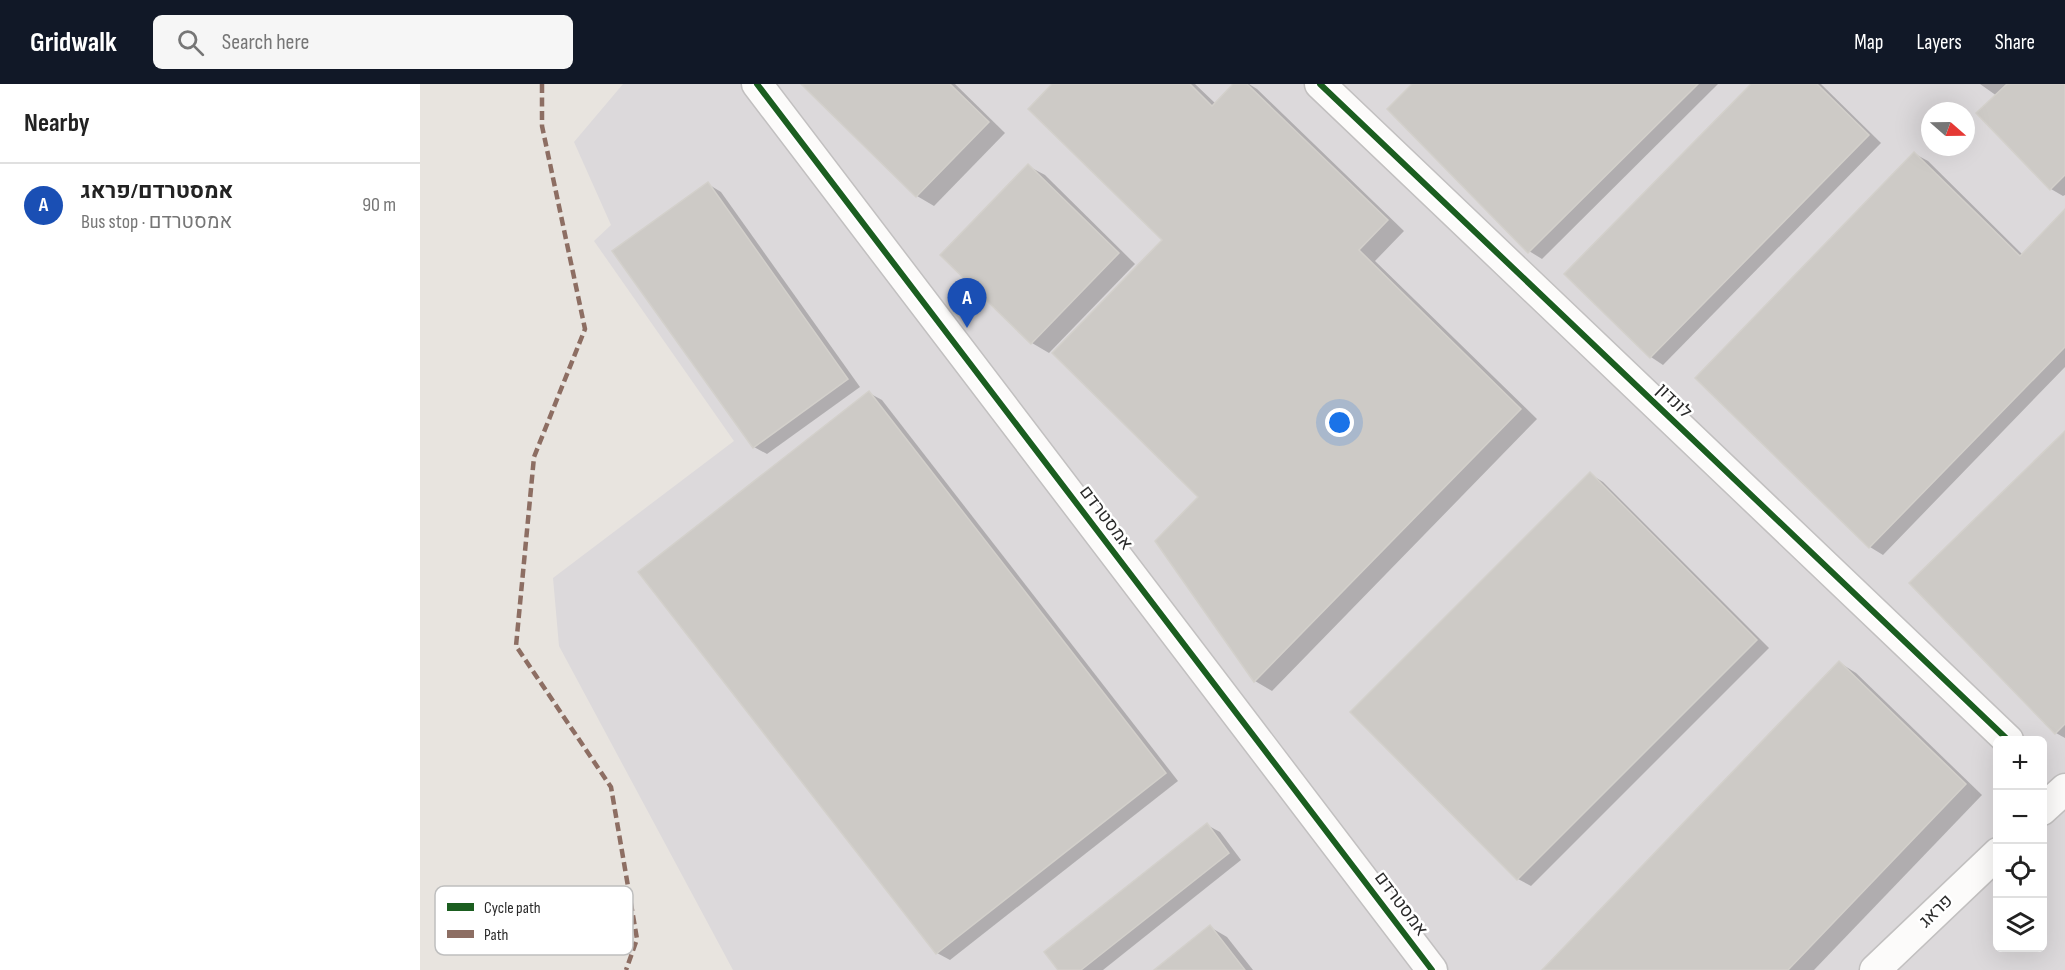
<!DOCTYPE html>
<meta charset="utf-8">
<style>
body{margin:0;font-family:"Sofia Sans Condensed",Heebo,sans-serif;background:#f6f6f6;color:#222}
.controls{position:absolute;right:18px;bottom:18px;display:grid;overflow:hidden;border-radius:9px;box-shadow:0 6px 24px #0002}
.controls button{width:54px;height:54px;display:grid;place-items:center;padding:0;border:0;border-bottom:2px solid #e0e0e0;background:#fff;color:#222;font:30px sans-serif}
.compass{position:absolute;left:1501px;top:18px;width:54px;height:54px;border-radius:50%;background:#fff;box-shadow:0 6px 24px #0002;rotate:110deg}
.you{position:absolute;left:920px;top:339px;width:21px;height:21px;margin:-15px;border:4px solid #fff;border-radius:50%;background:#1a73e8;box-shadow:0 0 0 9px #1a73e833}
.badge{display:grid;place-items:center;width:39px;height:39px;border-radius:50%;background:#111827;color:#fff;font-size:20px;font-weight:700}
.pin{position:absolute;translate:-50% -50px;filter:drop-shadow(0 2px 3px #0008)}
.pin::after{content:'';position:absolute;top:32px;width:21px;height:18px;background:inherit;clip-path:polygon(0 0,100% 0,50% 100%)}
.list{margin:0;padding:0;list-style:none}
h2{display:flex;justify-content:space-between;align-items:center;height:78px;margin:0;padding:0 24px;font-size:26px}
h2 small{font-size:20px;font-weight:400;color:#767676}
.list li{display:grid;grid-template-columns:39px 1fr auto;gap:18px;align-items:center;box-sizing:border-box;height:84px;padding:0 24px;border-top:2px solid #e0e0e0}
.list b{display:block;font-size:22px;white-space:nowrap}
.list p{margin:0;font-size:20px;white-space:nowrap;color:#767676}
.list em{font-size:20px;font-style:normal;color:#767676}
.icon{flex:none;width:33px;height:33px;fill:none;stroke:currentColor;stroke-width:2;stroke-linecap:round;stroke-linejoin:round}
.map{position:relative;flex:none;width:1645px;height:886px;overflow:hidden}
header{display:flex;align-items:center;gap:36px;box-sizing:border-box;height:84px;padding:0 30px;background:#111827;color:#fff}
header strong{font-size:28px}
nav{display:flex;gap:33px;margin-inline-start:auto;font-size:21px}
.search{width:420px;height:54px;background:#f6f6f6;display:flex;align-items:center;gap:15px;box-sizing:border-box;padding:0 21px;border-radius:9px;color:#767676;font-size:22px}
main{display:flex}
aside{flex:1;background:#fff}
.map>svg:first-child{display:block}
</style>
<header>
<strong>Gridwalk</strong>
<div class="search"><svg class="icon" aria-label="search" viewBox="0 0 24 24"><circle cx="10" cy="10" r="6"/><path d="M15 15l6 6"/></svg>Search here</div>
<nav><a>Map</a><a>Layers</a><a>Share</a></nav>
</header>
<main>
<aside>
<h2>Nearby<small></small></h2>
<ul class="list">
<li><span class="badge" style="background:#1a4fb4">A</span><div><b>אמסטרדם/פראג</b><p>Bus stop · אמסטרדם</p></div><em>90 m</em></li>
</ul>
</aside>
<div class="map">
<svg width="1645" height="886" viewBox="0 0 1645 886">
<rect width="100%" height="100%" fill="#e8e4df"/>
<path fill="#dcd9db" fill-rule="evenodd" d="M203,0H1645V886H313L139,562L133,494L314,357L174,157L191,141L154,58ZM1510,27H1546V63H1510ZM1578,656H1622V864H1578Z"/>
<g fill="#0003">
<path d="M383,0H535L585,49L514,122L497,112Z"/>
<path d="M634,0H775L796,20L815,0H829L837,5L984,147L955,177L1117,335L852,607L835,597L737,457L780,412L744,156Z"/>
<path d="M995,0H1298L1122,175L1109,167Z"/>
<path d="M1333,0H1401L1461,59L1243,281L1231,273Z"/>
<path d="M1560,0H1645V111L1643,112L1631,105L1577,12Z"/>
<path d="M1495,70L1508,77L1603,171L1645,127V283L1463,471L1450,463L1277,294Z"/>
<path d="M608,82L625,91L715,180L629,269L612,259Z"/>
<path d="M288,100L301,108L440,303L347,370L334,363Z"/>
<path d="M449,309L462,316L758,697L530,876L517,869Z"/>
<path d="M1645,349V654L1636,649Z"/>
<path d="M1170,390L1183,398L1349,564L1111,802L1098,795Z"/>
<path d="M1420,579L1436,589L1562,711L1394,886H1124Z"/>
<path d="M787,741L800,748L821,776L683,886H640Z"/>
<path d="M790,843L807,853L833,886H736Z"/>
</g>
<g fill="#cdcac6" stroke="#d3d0cb" stroke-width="1.5">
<path d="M381,0H530L569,38L496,113Z"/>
<path d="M632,0H770L792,22L813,0H827L968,136L939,166L1101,325L834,598L735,457L778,413L632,269L742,156L608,25Z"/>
<path d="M992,0H1278L1108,169L967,25Z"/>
<path d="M1331,0H1397L1449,51L1230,274L1144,190Z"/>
<path d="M1587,0H1645V91L1630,106L1556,29Z"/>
<path d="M1494,68L1600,172L1645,125V263L1449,464L1275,294Z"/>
<path d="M608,80L699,169L611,260L520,171Z"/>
<path d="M288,98L428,295L333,364L192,167Z"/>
<path d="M449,307L746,689L516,870L218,488Z"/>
<path d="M1645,347V640L1635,650L1489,499Z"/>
<path d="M1170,388L1337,556L1097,796L930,628Z"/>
<path d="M1419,577L1546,700L1368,886H1122Z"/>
<path d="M787,739L809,769L661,886H638L624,868Z"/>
<path d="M790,841L825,886H734Z"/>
</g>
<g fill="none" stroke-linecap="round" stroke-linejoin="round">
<g stroke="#c2c0c0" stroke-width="33">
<g id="minor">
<path d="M337,0L1012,886"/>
<path d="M900,0L1588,656"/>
<path d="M1622,726L1645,705"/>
<path d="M1455,886L1578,769"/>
</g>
</g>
<use href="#minor" stroke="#fcfbfa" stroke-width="30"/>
<path stroke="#8d6e63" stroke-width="4.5" stroke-dasharray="9 4.5" stroke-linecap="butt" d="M122,0V42L165,245L114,373L96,562L191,703L217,855L206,886"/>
<g stroke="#fff" stroke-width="10">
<g id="cycleway">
<path d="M337,0L1012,886"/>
<path d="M900,0L1588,656"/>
</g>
</g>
<use href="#cycleway" stroke="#1b5e20" stroke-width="6"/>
</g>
<g text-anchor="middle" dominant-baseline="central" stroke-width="5" stroke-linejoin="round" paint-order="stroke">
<g font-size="18" fill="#2a2a2a" stroke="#fff">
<text transform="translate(1254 317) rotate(44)">לונדון</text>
<text transform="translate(686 434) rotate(53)">אמסטרדם</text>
<text transform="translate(981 820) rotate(53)">אמסטרדם</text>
<text transform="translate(1516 827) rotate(-44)">פראג</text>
</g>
</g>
<rect x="15" y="802" width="198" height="69" rx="9" fill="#fff" stroke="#bfbfbf" stroke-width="1.5"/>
<rect x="27" y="819" width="27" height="8" fill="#1b5e20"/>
<rect x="27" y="846" width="27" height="8" fill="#8d6e63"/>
<g font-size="16" fill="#2a2a2a">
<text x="64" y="829">Cycle path</text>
<text x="64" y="856">Path</text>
</g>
</svg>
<div class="controls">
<button>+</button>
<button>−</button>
<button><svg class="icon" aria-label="locate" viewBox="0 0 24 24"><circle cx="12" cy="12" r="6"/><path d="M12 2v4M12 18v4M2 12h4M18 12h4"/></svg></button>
<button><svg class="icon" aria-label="layers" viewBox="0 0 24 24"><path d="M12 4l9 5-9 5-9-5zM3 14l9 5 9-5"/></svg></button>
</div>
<svg class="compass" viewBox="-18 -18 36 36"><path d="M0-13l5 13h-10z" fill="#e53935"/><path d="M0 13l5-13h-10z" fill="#767676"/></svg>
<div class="you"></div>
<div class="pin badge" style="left:547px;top:244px;background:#1a4fb4">A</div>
</div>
</main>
